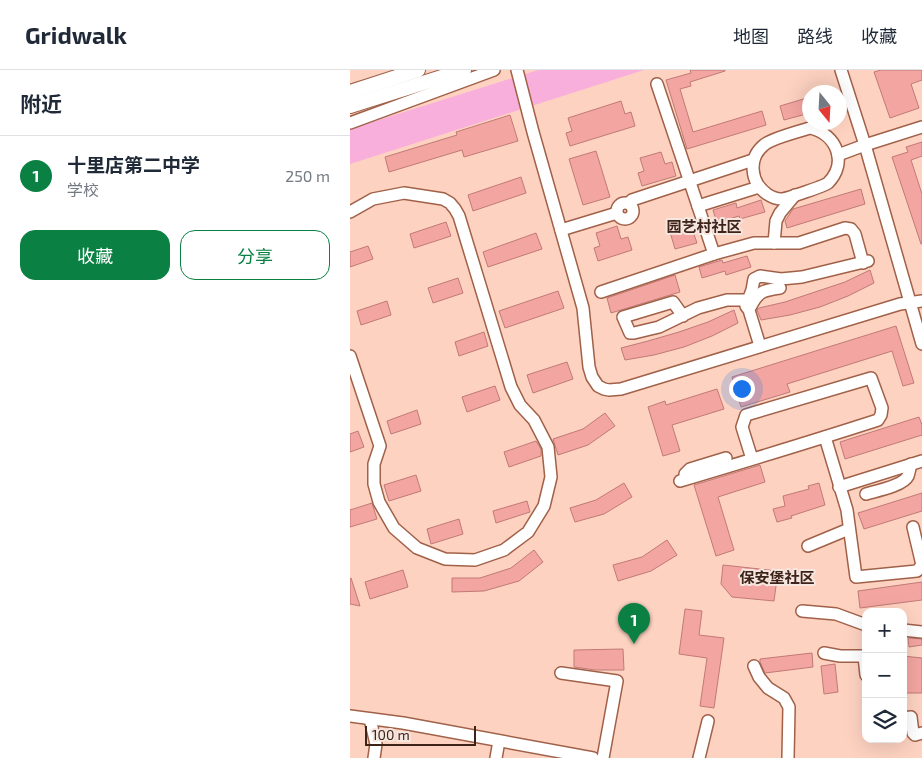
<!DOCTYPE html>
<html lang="zh">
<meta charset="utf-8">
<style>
body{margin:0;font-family:"Exo 2","Noto Sans SC",sans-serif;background:#f2f2f3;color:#1f2937}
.controls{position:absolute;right:15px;bottom:15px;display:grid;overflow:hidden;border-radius:10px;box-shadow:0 5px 20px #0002}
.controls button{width:45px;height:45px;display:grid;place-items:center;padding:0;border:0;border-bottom:1px solid #e0e1e3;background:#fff;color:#1f2937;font:25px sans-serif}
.compass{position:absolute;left:452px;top:15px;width:45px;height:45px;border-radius:50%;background:#fff;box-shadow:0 5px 20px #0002;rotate:162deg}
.scale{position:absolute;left:15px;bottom:12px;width:111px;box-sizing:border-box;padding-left:5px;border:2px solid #3d2318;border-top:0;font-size:14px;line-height:18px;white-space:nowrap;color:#3d2318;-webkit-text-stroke:4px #f5e6e0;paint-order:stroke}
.you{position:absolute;left:391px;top:318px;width:18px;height:18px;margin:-12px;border:4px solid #fff;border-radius:50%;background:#1a73e8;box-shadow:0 0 0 8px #1a73e833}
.badge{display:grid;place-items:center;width:32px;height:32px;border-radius:50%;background:#0b8043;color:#fff;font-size:16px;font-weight:700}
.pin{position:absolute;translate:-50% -41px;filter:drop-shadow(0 1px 2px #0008)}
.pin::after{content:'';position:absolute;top:26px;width:18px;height:15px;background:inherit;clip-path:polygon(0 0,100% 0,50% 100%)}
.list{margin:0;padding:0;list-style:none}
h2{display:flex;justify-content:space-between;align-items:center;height:65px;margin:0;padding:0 20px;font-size:21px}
h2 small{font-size:16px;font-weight:400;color:#747a83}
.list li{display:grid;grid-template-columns:32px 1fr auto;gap:15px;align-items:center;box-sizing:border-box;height:80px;padding:0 20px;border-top:1px solid #e0e1e3}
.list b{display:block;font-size:19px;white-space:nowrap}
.list p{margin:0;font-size:16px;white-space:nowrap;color:#747a83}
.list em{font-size:16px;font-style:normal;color:#747a83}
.actions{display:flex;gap:10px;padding:15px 20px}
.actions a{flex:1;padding:11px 0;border:1px solid #0b8043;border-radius:15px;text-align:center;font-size:18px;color:#0b8043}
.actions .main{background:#0b8043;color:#fff}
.icon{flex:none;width:28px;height:28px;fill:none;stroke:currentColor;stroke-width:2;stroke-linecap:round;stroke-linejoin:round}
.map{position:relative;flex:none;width:572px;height:688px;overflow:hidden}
header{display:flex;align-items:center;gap:30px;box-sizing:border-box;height:70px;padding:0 25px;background:#fff;border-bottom:1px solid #e0e1e3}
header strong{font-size:24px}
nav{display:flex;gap:28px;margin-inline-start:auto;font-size:18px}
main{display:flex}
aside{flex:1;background:#fff}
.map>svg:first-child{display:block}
</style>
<header>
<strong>Gridwalk</strong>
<nav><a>地图</a><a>路线</a><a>收藏</a></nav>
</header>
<main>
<aside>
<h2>附近<small></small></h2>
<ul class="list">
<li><span class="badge">1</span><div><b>十里店第二中学</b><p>学校</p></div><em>250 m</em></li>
</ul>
<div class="actions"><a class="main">收藏</a><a>分享</a></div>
</aside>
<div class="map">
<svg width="572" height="688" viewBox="0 0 572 688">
<rect width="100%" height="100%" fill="#fdd2c1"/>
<path fill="#f8afdc" d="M188,0H294L0,94V59Z"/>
<g fill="#f3a5a1" stroke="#c17a77">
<path d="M340,0H375V1L340,12L341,16L330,19L343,62L412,41L416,55L337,79L316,10L341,3Z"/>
<path d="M531,0H572V10L561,14L569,38L540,48L524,2Z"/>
<path d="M460,27V43L434,50L430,36Z"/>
<path d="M271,31L275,44L281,42L285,56L220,76L216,63L222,61L218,48Z"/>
<path d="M160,45L168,71L114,87L112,80L39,102L35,87L107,65L106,62Z"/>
<path d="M572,72V86L561,90L572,124V174H571L542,87L558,82L556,77Z"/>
<path d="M246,81L260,127L233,135L219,89Z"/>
<path d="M311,82L315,94L322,92L326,106L292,116L288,103L294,101L290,88Z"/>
<path d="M171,107L176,123L123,141L118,125Z"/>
<path d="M511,119L515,134L437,158L435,151L443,139Z"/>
<path d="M411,130L415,142L390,149L389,146L367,153L363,140L386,133L387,138Z"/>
<path d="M96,152L101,166L64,178L60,164Z"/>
<path d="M267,156L271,169L278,167L282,180L248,191L244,178L250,176L246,163Z"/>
<path d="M341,156L347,173L325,179L320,162Z"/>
<path d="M186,163L192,179L138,197L133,182Z"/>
<path d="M18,176L23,189L0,197V182Z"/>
<path d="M397,186L401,197L376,205L375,201L352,208L349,197L372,190L373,193Z"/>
<path d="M520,200L524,213L498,226L470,237L440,245L411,250L407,240L409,238L435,232L495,212Z"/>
<path d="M325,205L330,222L261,243L257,228Z"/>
<path d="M108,208L113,223L83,233L78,218Z"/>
<path d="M208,221L214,238L155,258L149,241Z"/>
<path d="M37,231L41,245L11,255L7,241Z"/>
<path d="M384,240L388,253L362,266L334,277L304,285L275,290L271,278L298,271L329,262L358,252Z"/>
<path d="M546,256L564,313L553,316L542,281L437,314L440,322L391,337L382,307Z"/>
<path d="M134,262L138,276L109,286L105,272Z"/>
<path d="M217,292L223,309L183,323L177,305Z"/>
<path d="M145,316L150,330L117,342L112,327Z"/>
<path d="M367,319L374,339L322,355L330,381L313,386L298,337L315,331L316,335Z"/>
<path d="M67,340L71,354L41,364L37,351Z"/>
<path d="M255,343L265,356L238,375L208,385L203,369L233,359Z"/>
<path d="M569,347L572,355V365L495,389L490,372Z"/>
<path d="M8,361L14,377L0,382V364Z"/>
<path d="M186,371L191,379V386L159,397L154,382Z"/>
<path d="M410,395L415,412L368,427L384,480L366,486L344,415Z"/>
<path d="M66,405L71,421L39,431L34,415Z"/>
<path d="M274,413L282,427L254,444L225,452L220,438L246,430Z"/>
<path d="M469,413L475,435L441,446L442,448L427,452L423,439L435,436L433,426L459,419L458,416Z"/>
<path d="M572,423V441L514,459L508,443Z"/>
<path d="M177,431L180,442L146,453L143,441Z"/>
<path d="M22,433L27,449L0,457V440Z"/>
<path d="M109,449L113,464L81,474L77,459Z"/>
<path d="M317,470L327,485L301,501L268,511L263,495L292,487Z"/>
<path d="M184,480L193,492L169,511L134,521L102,522V508H130L161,498Z"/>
<path d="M373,495L428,501L424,531L382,527L371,514Z"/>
<path d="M53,500L58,517L20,529L15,512Z"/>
<path d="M1,508L10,536L0,534V509Z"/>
<path d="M572,512V530L510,538L508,521Z"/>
<path d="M335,539L352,541L349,565L374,568L364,638L350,636L357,588L329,584Z"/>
<path d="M558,568L572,569V575L559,577Z"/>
<path d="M273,579L274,600H245L224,597V580Z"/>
<path d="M462,583L463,597L415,603L410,592V589Z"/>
<path d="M553,586L572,588V623H553Z"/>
<path d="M485,594L488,622L474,624L471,596Z"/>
</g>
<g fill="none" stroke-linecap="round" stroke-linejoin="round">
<g stroke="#a06148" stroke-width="14">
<g id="minor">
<path d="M167,0L183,62L233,238L239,297L242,307L248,316L254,319L259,320L271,319L550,234L572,231"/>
<path d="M491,0L515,75L572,274"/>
<path d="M307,14L364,184"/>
<path d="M0,53L144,0"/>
<path d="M460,58C487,64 498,93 478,113C474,116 436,129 431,129C426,129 420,126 417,124C400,112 398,88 414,75C420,69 450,61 460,58Z"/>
<path d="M488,85L515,75L572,57"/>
<circle cx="275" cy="141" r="8"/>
<path d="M279,133L282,130L403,90"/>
<path d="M348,136L409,117"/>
<path d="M0,142L23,129L54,123L93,129L100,133L105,139L109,146L161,317L170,335L184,350L198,377L201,407L194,436L178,462L154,480L125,490L95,489L67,478L44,458L29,432L24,414V394L30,376L0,286"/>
<path d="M211,160L267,143"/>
<path d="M424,173L426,151L430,143L445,125"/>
<path d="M251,222L364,184L404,173H449L495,158L501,159L505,164L513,193"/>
<path d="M401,236C408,221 415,220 430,218"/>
<path d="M333,246L323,232L273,247L280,263H284L309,257L348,238L377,230H398"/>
<path d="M410,276L399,240L396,236L402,220L404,209L410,206L431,209L452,207L518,191"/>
<path d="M475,367L497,440L506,507L567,501L572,495L563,457"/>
<path d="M335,409V404L340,399L376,388"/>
<path d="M330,411C397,391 463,371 528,350L531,345L532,338L521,308L396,345L392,357L402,389"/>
<path d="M489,417L572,391"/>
<path d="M516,424C526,421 553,416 558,406C559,403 560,398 561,394"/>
<path d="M458,476L499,459"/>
<path d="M452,541L486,544L516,555"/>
<path d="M553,560L572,562"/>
<path d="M474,583L490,586H514L516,605"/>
<path d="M404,596L409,607L418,618L434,628L439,637L438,688"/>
<path d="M211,603L267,611L253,688"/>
<path d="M0,646L53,653L243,688"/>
<path d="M553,648L561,647L563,663L565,665L572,663"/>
<path d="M20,649L26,674L24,688"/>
<path d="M146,688L149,671"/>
<path d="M349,688L358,651"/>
</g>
</g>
<g stroke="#a06148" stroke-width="16">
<g id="major">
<path d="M0,22L68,0"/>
<path d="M0,36L114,0"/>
</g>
</g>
<use href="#minor" stroke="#fff" stroke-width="11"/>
<use href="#major" stroke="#fff" stroke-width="14"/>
</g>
<g text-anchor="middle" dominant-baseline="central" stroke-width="4" stroke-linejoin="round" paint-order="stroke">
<g font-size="15" font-weight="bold" fill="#3d2318" stroke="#f5e6e0">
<text x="354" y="156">园艺村社区</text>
<text x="427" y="507">保安堡社区</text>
</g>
</g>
</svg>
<div class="controls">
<button>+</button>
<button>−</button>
<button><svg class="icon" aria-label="layers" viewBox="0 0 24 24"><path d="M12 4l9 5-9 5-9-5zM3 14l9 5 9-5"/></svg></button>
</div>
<svg class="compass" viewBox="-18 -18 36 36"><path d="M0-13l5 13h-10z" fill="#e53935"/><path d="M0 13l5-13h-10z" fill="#747a83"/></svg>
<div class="scale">100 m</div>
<div class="you"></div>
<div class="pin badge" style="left:284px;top:574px">1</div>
</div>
</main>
